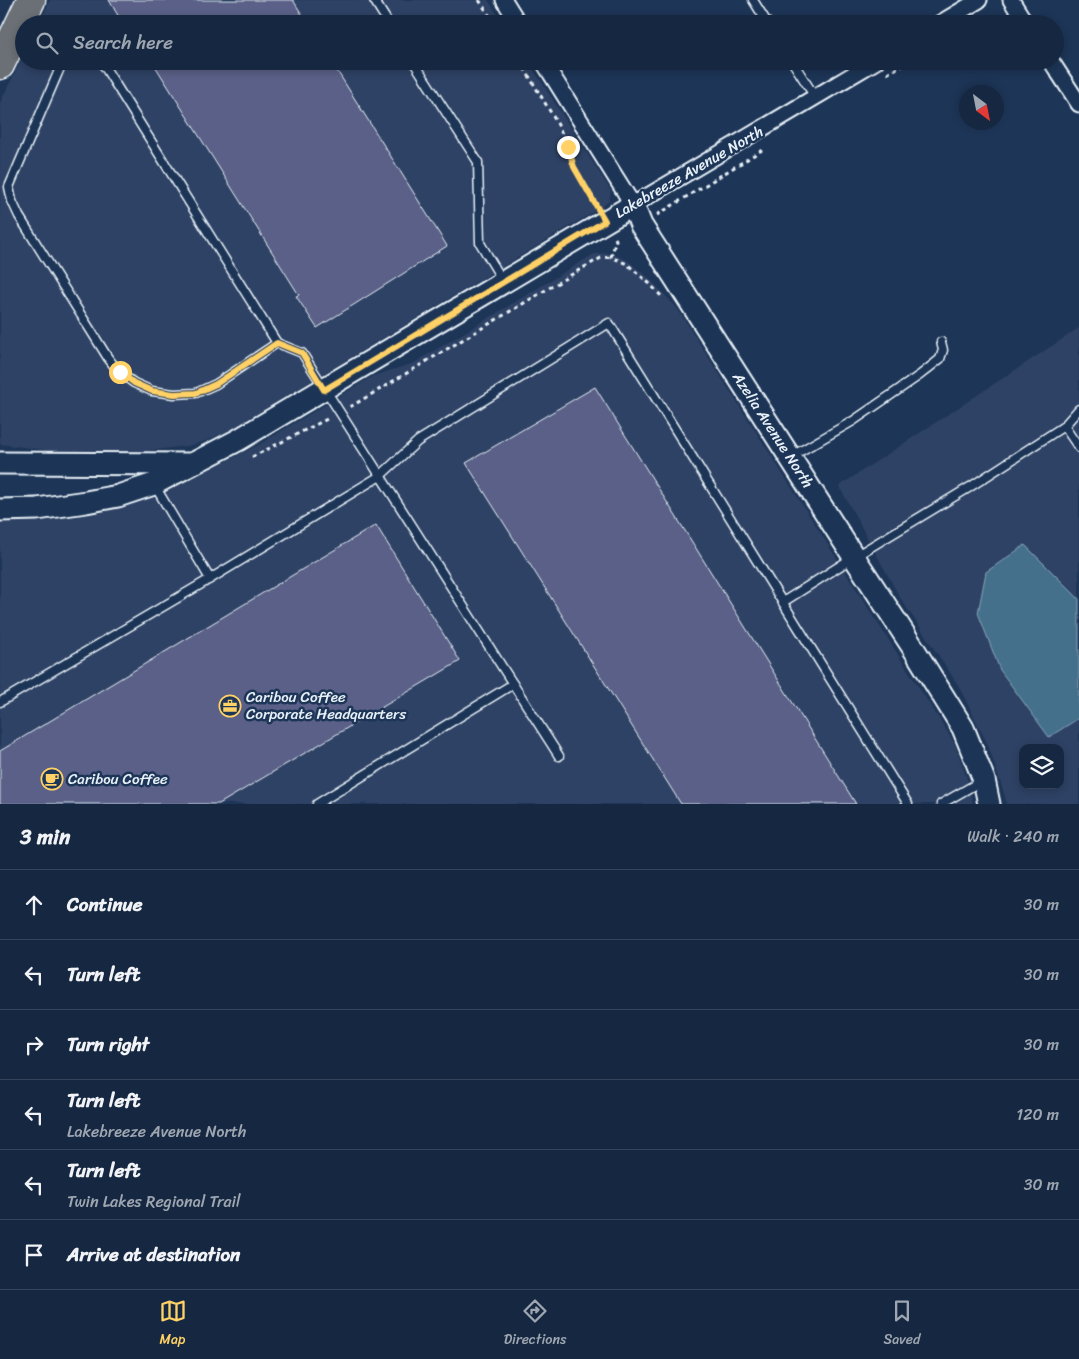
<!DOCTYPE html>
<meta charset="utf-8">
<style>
body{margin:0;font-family:Sriracha,sans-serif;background:#1f3048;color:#f1f3f6}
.controls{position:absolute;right:15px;bottom:15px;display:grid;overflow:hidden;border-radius:10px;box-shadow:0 2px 8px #0003}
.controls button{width:45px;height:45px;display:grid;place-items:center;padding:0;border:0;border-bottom:1px solid #35445a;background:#162841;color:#f1f3f6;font:25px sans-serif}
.compass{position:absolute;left:959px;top:85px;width:45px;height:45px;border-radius:50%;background:#162841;box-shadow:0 2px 8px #0003;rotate:148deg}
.stop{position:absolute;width:15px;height:15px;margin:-11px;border:4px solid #ffd166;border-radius:50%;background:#fff}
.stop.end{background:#ffd166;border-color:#fff;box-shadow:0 1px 5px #0008}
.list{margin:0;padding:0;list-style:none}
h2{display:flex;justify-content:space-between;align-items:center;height:65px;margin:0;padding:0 20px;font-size:21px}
h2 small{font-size:16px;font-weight:400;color:#9ea6b1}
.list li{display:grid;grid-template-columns:32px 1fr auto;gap:15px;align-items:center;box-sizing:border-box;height:70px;padding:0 20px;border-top:1px solid #35445a}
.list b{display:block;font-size:19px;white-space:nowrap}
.list p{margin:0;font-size:16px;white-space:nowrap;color:#9ea6b1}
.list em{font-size:16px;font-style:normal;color:#9ea6b1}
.icon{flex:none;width:28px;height:28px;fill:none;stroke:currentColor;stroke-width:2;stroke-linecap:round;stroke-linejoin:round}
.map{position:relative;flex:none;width:1079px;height:804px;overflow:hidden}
.search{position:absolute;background:#162841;box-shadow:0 2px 8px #0003;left:15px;right:15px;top:15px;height:55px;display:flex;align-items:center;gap:12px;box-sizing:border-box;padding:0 18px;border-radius:28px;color:#9ea6b1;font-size:19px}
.sheet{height:485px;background:#162841}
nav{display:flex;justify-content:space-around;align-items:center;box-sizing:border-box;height:70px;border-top:1px solid #35445a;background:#162841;font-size:14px;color:#9ea6b1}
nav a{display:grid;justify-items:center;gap:2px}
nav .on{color:#ffd166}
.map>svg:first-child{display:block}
</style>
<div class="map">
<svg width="1079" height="804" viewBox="0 0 1079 804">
<rect width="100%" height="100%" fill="#1d3557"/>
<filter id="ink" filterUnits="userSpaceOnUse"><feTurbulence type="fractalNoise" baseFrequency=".02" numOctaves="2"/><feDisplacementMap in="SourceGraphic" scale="10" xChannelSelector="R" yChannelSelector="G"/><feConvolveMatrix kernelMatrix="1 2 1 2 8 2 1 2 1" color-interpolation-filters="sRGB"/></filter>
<g filter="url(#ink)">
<g fill="#2f4265" fill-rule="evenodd">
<path d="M50,0H488L504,24H39Z"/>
<path d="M24,54V61H528L611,191L609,201L602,207L228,431L203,442L187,446L138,452L75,454L0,444V103Z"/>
<path d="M608,253L625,259L648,277L677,308L955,744L967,779L973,804H0V519L64,516L143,499L200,474L258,445L373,376L414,363L594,254Z"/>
<path d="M1079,328V804H1006L1005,796L988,745L958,685L899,596L839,486ZM1023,748H1060V785H1023Z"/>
</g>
<path fill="#45708c" stroke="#86a4b7" d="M1025,545L1079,599V718L1049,737L1000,670L978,613L986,572Z"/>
<g fill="#5a6187" stroke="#e8f1f8">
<path d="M109,0H293L308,24H123Z"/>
<path d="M152,61H331L447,246L317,328L296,296L299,295Z"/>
<path d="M595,387L856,804H681L466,463Z"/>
<path d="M376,525L460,661L219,804H0V751Z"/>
</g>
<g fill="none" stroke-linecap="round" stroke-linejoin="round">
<g stroke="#e8f1f8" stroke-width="11">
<g id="lane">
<path d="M374,0L389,24"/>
<path d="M753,0L768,24"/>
<path d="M63,61L9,187L12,201L19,216L108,358L119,372L134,383L152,391L174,394L196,393L216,384L277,343"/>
<path d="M101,61L277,343L302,353L513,684L317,804"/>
<path d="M413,61L478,162L480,243L503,281"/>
<path d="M792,61L815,97"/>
<path d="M1064,426L1079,409"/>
<path d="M792,456L853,421L920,375L940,359L943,350L941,342"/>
<path d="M210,579L380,476L418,441L609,323L908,804"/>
<path d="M783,602L854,557L970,487L1064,426L1079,448"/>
<path d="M513,684L559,756"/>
<path d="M0,702L210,579L155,486"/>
<path d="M941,804L983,780"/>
</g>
</g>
<g stroke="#e8f1f8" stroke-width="19">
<g id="street">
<path d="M504,0L519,24"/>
<path d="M1011,0L1026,24"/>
<path d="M939,24L979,0"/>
<path d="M543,61L633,205L876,61"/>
<path d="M1051,61L1079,104"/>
</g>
</g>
<g stroke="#e8f1f8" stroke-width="25">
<g id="secondary">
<path d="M0,463L189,464"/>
<path d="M0,510L37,509L86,502L118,496L154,484L238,440L633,205L641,225L854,557L912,646L963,728L984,780L989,804"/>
</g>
</g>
<g stroke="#e8f1f8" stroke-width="31">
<path id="highway" d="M0,65L31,0"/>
</g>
<g stroke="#e8f1f8" stroke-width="3" stroke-dasharray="4 4" stroke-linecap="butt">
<path d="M479,0L495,24"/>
<path d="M520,61L557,123L568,147L574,167L597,206"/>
<path d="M887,74L909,61"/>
<path d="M657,215L762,150"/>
<path d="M615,238L616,240L611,257L627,264L650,284L662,297"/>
<path d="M350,407L581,269L601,258L611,257"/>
<path d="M252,457L329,418"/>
</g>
<use href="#lane" stroke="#1d3557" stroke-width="8"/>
<use href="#street" stroke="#1d3557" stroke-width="15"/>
<use href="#secondary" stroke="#1d3557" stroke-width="21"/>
<use href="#highway" stroke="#6b6f75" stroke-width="28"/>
</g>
</g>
<g fill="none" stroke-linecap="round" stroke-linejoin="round" filter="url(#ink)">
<path stroke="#ffd166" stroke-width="6" d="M120,372L134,383L152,391L174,394L196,393L216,384L277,343L302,353L324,390L605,221L574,167L568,147"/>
</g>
<defs>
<g id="office-ring" transform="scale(1.125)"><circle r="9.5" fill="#1d3557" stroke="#ffd166" stroke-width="1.5"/><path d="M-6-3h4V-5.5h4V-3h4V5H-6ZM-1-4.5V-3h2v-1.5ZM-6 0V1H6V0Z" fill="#ffd166"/></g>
<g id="cafe-ring" transform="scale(1.125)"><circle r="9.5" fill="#1d3557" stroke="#ffd166" stroke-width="1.5"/><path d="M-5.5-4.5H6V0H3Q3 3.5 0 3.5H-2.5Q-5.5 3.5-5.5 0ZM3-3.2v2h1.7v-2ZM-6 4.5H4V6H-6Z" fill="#ffd166"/></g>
</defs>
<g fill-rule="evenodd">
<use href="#office-ring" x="230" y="706"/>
<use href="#cafe-ring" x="52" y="779"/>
</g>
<g text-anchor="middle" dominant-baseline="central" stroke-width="5" stroke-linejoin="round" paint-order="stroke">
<g font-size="15" fill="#e8f1f8" stroke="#1d3557">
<text transform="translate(689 172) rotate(-30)">Lakebreeze Avenue North</text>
<text transform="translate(773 430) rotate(57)">Azelia Avenue North</text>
</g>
<g font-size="15" fill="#e8f1f8" stroke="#1d3557" text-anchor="start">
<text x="246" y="697">Caribou Coffee<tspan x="246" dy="17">Corporate Headquarters</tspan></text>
<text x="68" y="779">Caribou Coffee</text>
</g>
</g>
</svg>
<div class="controls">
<button><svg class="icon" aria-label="layers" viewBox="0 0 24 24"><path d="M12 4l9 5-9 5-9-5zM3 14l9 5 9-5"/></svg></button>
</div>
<svg class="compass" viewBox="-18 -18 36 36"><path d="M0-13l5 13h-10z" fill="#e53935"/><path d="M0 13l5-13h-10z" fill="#9ea6b1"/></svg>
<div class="stop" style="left:120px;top:372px"></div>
<div class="stop end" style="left:568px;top:147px"></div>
<div class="search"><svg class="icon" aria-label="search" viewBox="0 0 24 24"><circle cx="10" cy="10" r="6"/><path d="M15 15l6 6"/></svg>Search here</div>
</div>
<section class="sheet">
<h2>3 min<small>Walk · 240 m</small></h2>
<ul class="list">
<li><svg class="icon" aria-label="ahead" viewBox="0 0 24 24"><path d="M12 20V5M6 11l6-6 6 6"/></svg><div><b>Continue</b></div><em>30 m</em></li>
<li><svg class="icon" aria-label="left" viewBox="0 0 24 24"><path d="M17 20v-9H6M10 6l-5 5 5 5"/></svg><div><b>Turn left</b></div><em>30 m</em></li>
<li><svg class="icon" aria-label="right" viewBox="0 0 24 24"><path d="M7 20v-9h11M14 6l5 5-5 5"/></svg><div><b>Turn right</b></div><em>30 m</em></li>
<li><svg class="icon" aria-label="left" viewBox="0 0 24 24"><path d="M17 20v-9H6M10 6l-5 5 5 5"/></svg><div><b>Turn left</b><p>Lakebreeze Avenue North</p></div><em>120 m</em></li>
<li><svg class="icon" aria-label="left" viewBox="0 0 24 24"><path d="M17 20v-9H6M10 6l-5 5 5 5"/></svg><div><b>Turn left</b><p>Twin Lakes Regional Trail</p></div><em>30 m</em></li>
<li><svg class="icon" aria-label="arrive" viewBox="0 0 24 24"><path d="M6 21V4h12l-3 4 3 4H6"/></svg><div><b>Arrive at destination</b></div></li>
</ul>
</section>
<nav>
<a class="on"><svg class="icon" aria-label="map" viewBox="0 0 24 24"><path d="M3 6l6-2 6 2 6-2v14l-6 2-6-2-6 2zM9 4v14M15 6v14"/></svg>Map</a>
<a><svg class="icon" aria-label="directions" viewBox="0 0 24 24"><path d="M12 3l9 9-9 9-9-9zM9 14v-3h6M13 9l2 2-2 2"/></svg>Directions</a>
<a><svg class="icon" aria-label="saved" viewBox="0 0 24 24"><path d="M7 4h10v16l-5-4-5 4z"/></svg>Saved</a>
</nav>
